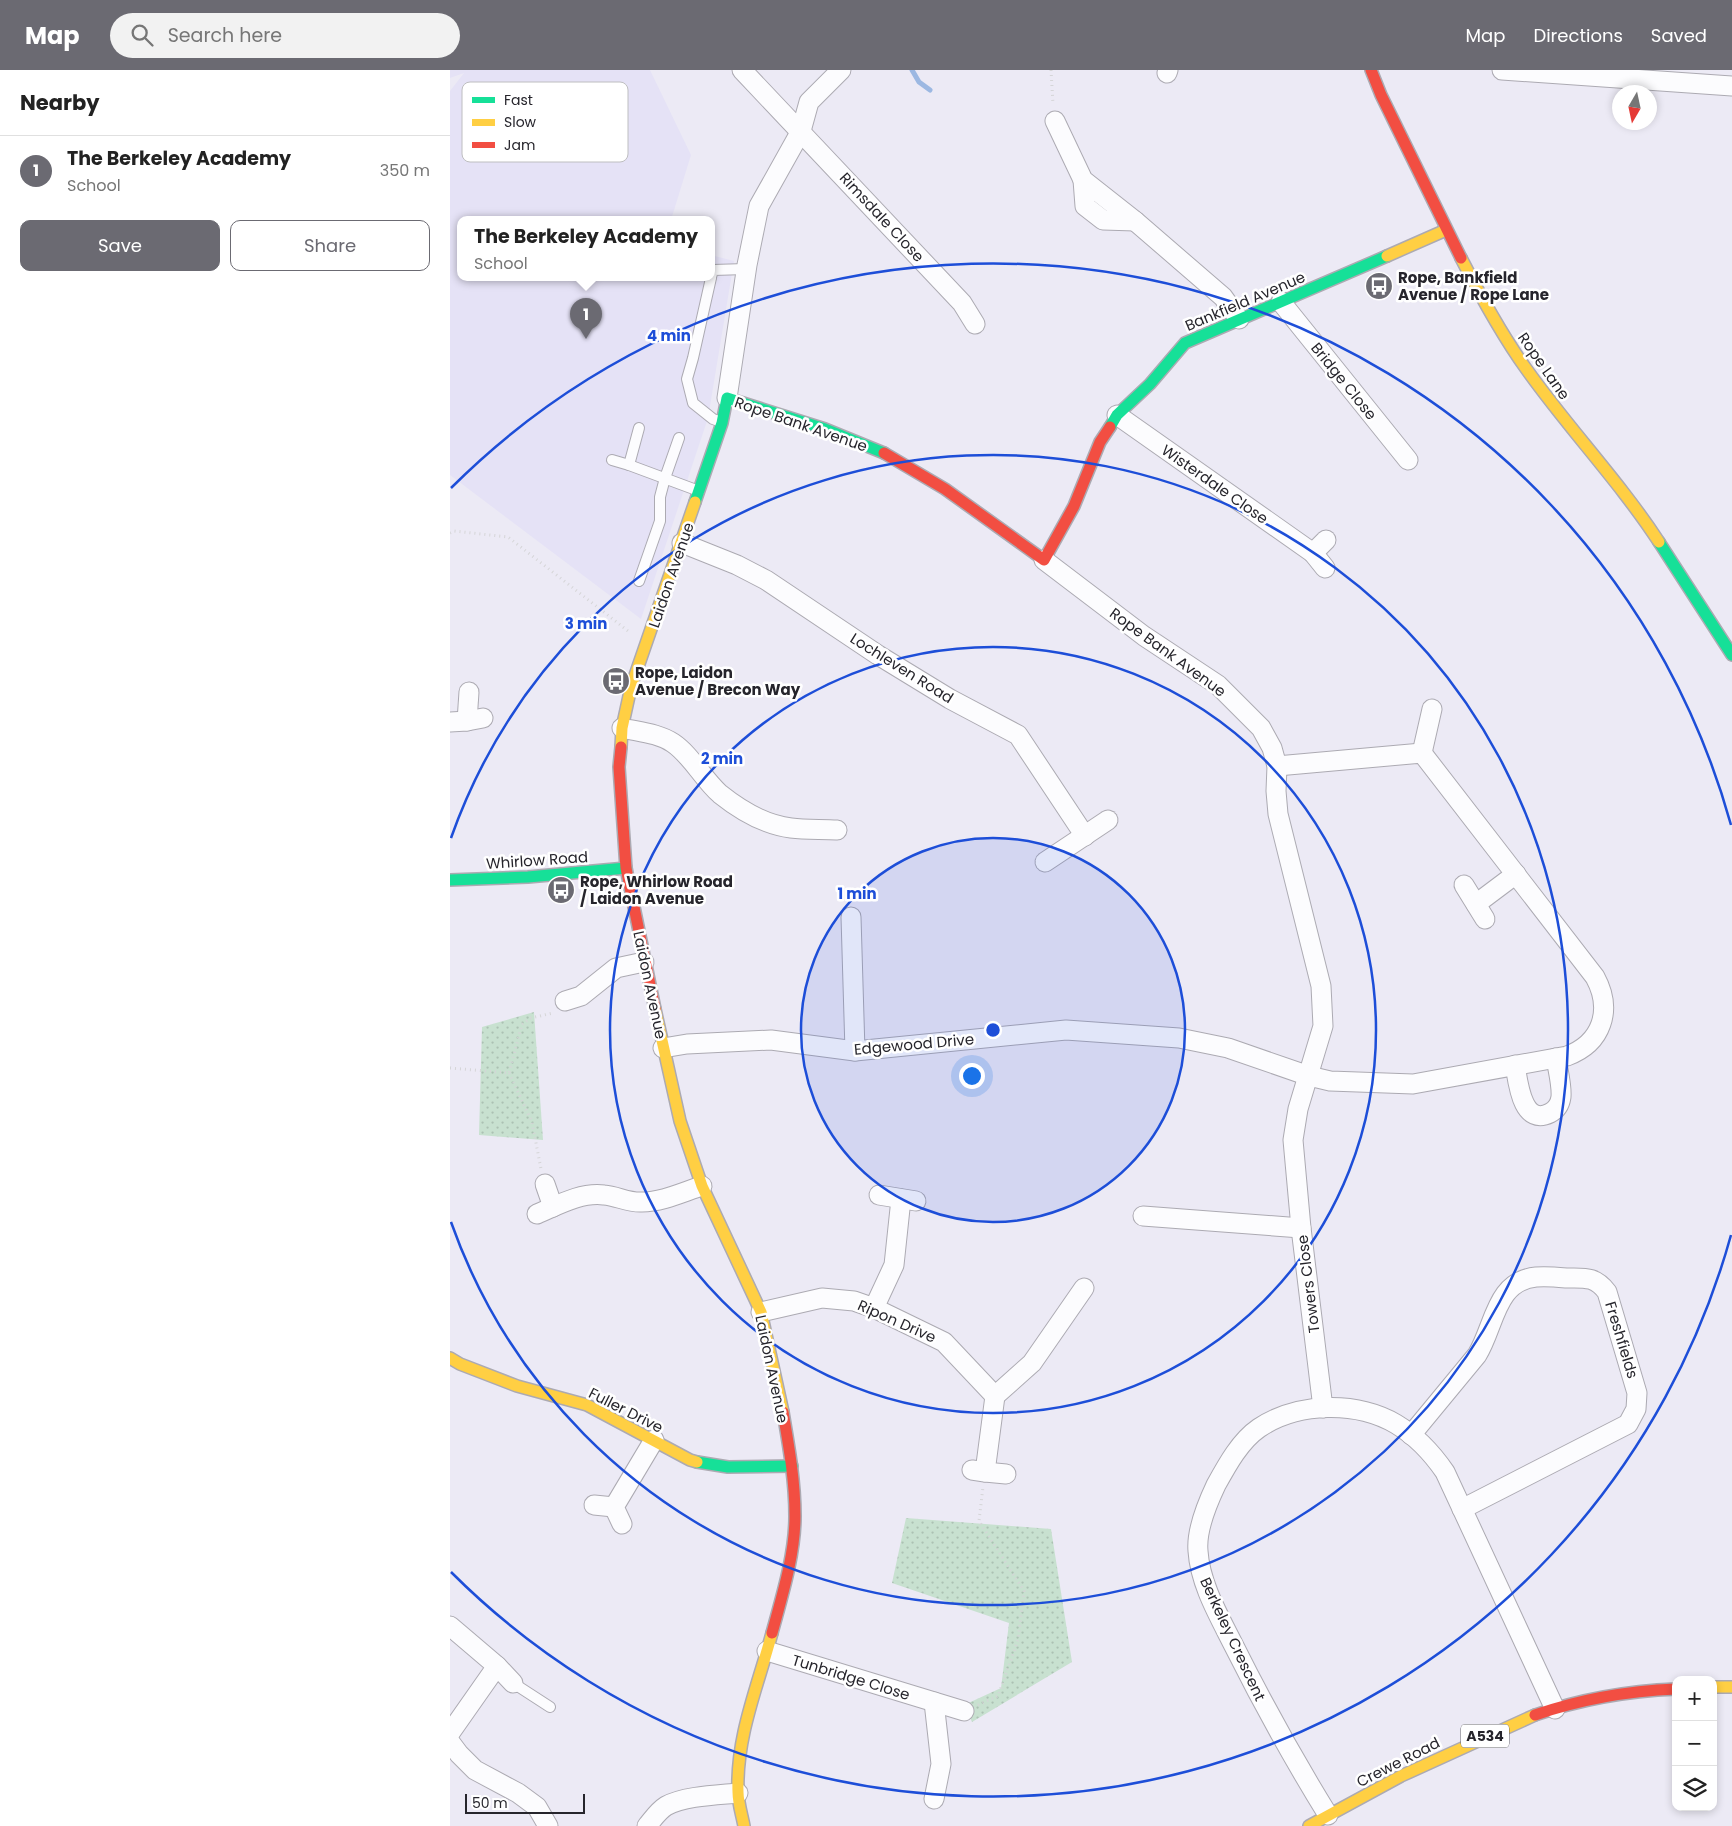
<!DOCTYPE html>
<meta charset="utf-8">
<style>
body{margin:0;font-family:Poppins,sans-serif;background:#f2f2f2;color:#222}
.controls{position:absolute;right:15px;bottom:15px;display:grid;overflow:hidden;border-radius:10px;box-shadow:0 2px 8px #0003}
.controls button{width:45px;height:45px;display:grid;place-items:center;padding:0;border:0;border-bottom:1px solid #e0e0e0;background:#fff;color:#222;font:25px sans-serif}
.compass{position:absolute;left:1162px;top:15px;width:45px;height:45px;border-radius:50%;background:#fff;box-shadow:0 2px 8px #0003;rotate:189deg}
.scale{position:absolute;left:15px;bottom:12px;width:120px;box-sizing:border-box;padding-left:5px;border:2px solid #26252c;border-top:0;font-size:14px;line-height:18px;white-space:nowrap;color:#26252c;-webkit-text-stroke:4px #fff;paint-order:stroke}
.you{position:absolute;left:521px;top:1005px;width:18px;height:18px;margin:-12px;border:4px solid #fff;border-radius:50%;background:#1a73e8;box-shadow:0 0 0 8px #1a73e833}
.badge{display:grid;place-items:center;width:32px;height:32px;border-radius:50%;background:#6b6a72;color:#fff;font-size:16px;font-weight:700}
.pin{position:absolute;translate:-50% -41px;filter:drop-shadow(0 1px 2px #0008)}
.pin::after{content:'';position:absolute;top:26px;width:18px;height:15px;background:inherit;clip-path:polygon(0 0,100% 0,50% 100%)}
.popup{position:absolute;left:7px;top:146px;width:258px;height:65px;box-sizing:border-box;display:grid;place-content:center;border-radius:10px;background:#fff;filter:drop-shadow(0 1px 4px #0005);font-size:16px;white-space:nowrap;color:#767676}
.popup b{font-size:19px;color:#222}
.popup::after{content:'';position:absolute;left:50%;top:100%;margin-left:-10px;border:10px solid transparent;border-top-color:#fff}
.list{margin:0;padding:0;list-style:none}
h2{display:flex;justify-content:space-between;align-items:center;height:65px;margin:0;padding:0 20px;font-size:21px}
h2 small{font-size:16px;font-weight:400;color:#767676}
.list li{display:grid;grid-template-columns:32px 1fr auto;gap:15px;align-items:center;box-sizing:border-box;height:70px;padding:0 20px;border-top:1px solid #e0e0e0}
.list b{display:block;font-size:19px;white-space:nowrap}
.list p{margin:0;font-size:16px;white-space:nowrap;color:#767676}
.list em{font-size:16px;font-style:normal;color:#767676}
.actions{display:flex;gap:10px;padding:15px 20px}
.actions a{flex:1;padding:11px 0;border:1px solid #6b6a72;border-radius:10px;text-align:center;font-size:18px;color:#6b6a72}
.actions .main{background:#6b6a72;color:#fff}
.icon{flex:none;width:28px;height:28px;fill:none;stroke:currentColor;stroke-width:2;stroke-linecap:round;stroke-linejoin:round}
.map{position:relative;flex:none;width:1282px;height:1756px;overflow:hidden}
header{display:flex;align-items:center;gap:30px;box-sizing:border-box;height:70px;padding:0 25px;background:#6b6a72;color:#fff}
header strong{font-size:24px}
nav{display:flex;gap:28px;margin-inline-start:auto;font-size:18px}
.search{width:350px;height:45px;background:#f2f2f2;display:flex;align-items:center;gap:12px;box-sizing:border-box;padding:0 18px;border-radius:28px;color:#767676;font-size:19px}
main{display:flex}
aside{flex:1;background:#fff}
.map>svg:first-child{display:block}
</style>
<header>
<strong>Map</strong>
<div class="search"><svg class="icon" aria-label="search" viewBox="0 0 24 24"><circle cx="10" cy="10" r="6"/><path d="M15 15l6 6"/></svg>Search here</div>
<nav><a>Map</a><a>Directions</a><a>Saved</a></nav>
</header>
<main>
<aside>
<h2>Nearby<small></small></h2>
<ul class="list">
<li><span class="badge">1</span><div><b>The Berkeley Academy</b><p>School</p></div><em>350 m</em></li>
</ul>
<div class="actions"><a class="main">Save</a><a>Share</a></div>
</aside>
<div class="map">
<svg width="1282" height="1756" viewBox="0 0 1282 1756">
<defs>
<pattern id="park-dots" width="8" height="8" patternUnits="userSpaceOnUse" patternTransform="scale(1.25)"><rect width="8" height="8" fill="#c8e1d0"/><path d="M2 2h.1M6 6h.1" fill="none" stroke="#acc1b3" stroke-width="1.8" stroke-linecap="round"/></pattern>
</defs>
<rect width="100%" height="100%" fill="#eceaf5"/>
<path fill="#e5e2f6" d="M0,0H200L241,85L221,150H11V208H261V185L284,191L258,348L191,549L0,405V21L14,3L0,8Z"/>
<g fill="url(#park-dots)">
<path d="M84,942L93,1070L29,1065L32,957Z"/>
<path d="M456,1448L601,1459L622,1592L522,1652L514,1635L551,1618L559,1553L442,1513Z"/>
</g>
<g fill="none" stroke-linecap="round" stroke-linejoin="round">
<path stroke="#9cb8e2" stroke-width="5" d="M462,0L469,12L480,20"/>
<g stroke="#acaab2" stroke-width="12">
<g id="lane">
<path d="M261,207L263,200L296,199"/>
<path d="M261,208L243,288L237,309L243,333L263,349L271,352"/>
<path d="M162,390L179,395L249,421"/>
<path d="M179,395L189,358"/>
<path d="M189,511L210,451V427L215,408L229,368"/>
<path d="M63,1613L100,1637"/>
</g>
</g>
<g stroke="#acaab2" stroke-width="21">
<g id="street">
<path d="M292,0L512,233L525,254"/>
<path d="M1052,0L1282,16"/>
<path d="M717,3L718,0"/>
<path d="M605,51L633,110L685,151L773,227L789,249"/>
<path d="M633,110L635,136L653,150L685,151"/>
<path d="M831,232L958,390"/>
<path d="M277,328L297,195L309,136L351,61L359,32L391,0"/>
<path d="M667,345L863,483L875,498"/>
<path d="M232,473L287,495L316,510L428,585L500,629L568,665L635,766"/>
<path d="M863,483L876,470"/>
<path d="M594,490L694,566L768,615L811,658L822,678L827,696L826,721L828,744L871,916L873,956L848,1039L843,1070L851,1158L873,1338"/>
<path d="M17,651L19,622"/>
<path d="M0,652L17,651L33,648"/>
<path d="M172,658C189,662 208,663 223,673C241,685 253,709 270,724C290,740 316,755 341,758C356,760 372,759 387,760"/>
<path d="M972,683L982,639"/>
<path d="M595,792L658,750"/>
<path d="M1014,815L1035,849"/>
<path d="M1026,834L1066,804"/>
<path d="M401,847L405,981"/>
<path d="M115,931L131,926L166,898L194,892"/>
<path d="M213,978L237,974L321,970L405,981L616,960L729,968L778,978L859,1006L880,1011L963,1014L1117,986C1152,973 1163,940 1145,907L972,683L827,696"/>
<path d="M1065,995C1068,1012 1072,1057 1100,1043C1106,1040 1110,1034 1111,1027C1112,1015 1108,1001 1106,988"/>
<path d="M95,1114L103,1137"/>
<path d="M429,1125L466,1131"/>
<path d="M87,1144C108,1135 131,1122 154,1125C167,1126 179,1133 192,1132C212,1132 233,1122 252,1116"/>
<path d="M693,1146L851,1158"/>
<path d="M424,1238L444,1195L451,1129"/>
<path d="M311,1242L372,1228L404,1231L424,1238L494,1272L545,1326L535,1402L522,1400"/>
<path d="M545,1326L582,1293L634,1218"/>
<path d="M961,1365L1027,1285C1045,1256 1045,1211 1086,1207C1096,1206 1106,1207 1116,1208C1135,1208 1145,1206 1157,1222L1187,1323L1186,1339L1178,1354L1012,1439"/>
<path d="M535,1402L556,1404"/>
<path d="M144,1435L164,1437"/>
<path d="M172,1454L164,1437L204,1370"/>
<path d="M0,1556L47,1596L0,1663"/>
<path d="M317,1581L514,1641"/>
<path d="M47,1596L63,1613"/>
<path d="M0,1672L9,1684L25,1700L68,1723L87,1737L98,1756"/>
<path d="M484,1729L491,1694L484,1632"/>
<path d="M878,1745C844,1690 813,1634 784,1576C769,1546 750,1514 748,1481C746,1460 757,1434 766,1415C777,1395 790,1371 809,1358C848,1332 906,1331 946,1354C966,1366 982,1383 995,1402L1105,1639"/>
<path d="M197,1756C203,1749 208,1741 216,1736C234,1726 268,1725 288,1723"/>
</g>
</g>
<g stroke="#acaab2" stroke-width="14">
<g id="fast">
<path d="M660,357L667,345L700,314L735,273L937,186"/>
<path d="M245,432L272,353L277,328L375,359L434,383"/>
<path d="M1209,472L1282,585"/>
<path d="M0,810L78,807L176,798"/>
<path d="M247,1392L278,1397L342,1396"/>
</g>
</g>
<g stroke="#acaab2" stroke-width="14">
<g id="slow">
<path d="M937,186L996,160"/>
<path d="M1011,188C1031,227 1051,264 1077,300C1119,359 1169,411 1209,472"/>
<path d="M171,677L172,658L181,617L245,432"/>
<path d="M205,939L230,1051L252,1116L311,1242L333,1342"/>
<path d="M0,1288L10,1294L67,1316L137,1335L240,1390L247,1392"/>
<path d="M1263,1617H1282"/>
<path d="M294,1756C292,1745 288,1733 288,1722C286,1666 308,1616 322,1563"/>
<path d="M859,1756L951,1706L1085,1645"/>
</g>
</g>
<g stroke="#acaab2" stroke-width="14">
<g id="jam">
<path d="M921,0L931,25L1011,188"/>
<path d="M434,383L495,419L594,490L624,436L650,372L660,357"/>
<path d="M171,677L169,697L176,798L205,939"/>
<path d="M322,1563C332,1526 345,1485 345,1446C345,1411 339,1377 333,1342"/>
<path d="M1085,1645C1131,1629 1177,1621 1226,1619"/>
</g>
</g>
<g stroke="#d5d5d7" stroke-width="3" stroke-dasharray="1 4" stroke-linecap="butt">
<path d="M601,0L603,34"/>
<path d="M0,463L4,461L58,467L178,561"/>
<path d="M0,998L59,1003L72,954L81,948L103,943"/>
<path d="M59,1003L82,1052L91,1099"/>
<path d="M528,1635L548,1626L568,1570L574,1521L529,1451L533,1417"/>
</g>
<use href="#lane" stroke="#fcfcfe" stroke-width="10"/>
<use href="#street" stroke="#fcfcfe" stroke-width="19"/>
<use href="#fast" stroke="#16e098" stroke-width="11"/>
<use href="#slow" stroke="#ffcf43" stroke-width="11"/>
<use href="#jam" stroke="#f24e42" stroke-width="11"/>
</g>
<circle cx="543" cy="960" r="192" fill="#1d4ed8" fill-opacity=".12"/>
<g fill="none" stroke="#1d4ed8" stroke-width="2.5">
<circle cx="543" cy="960" r="192"/>
<circle cx="543" cy="960" r="383"/>
<path d="M1 768A575 575 0 1 1 1 1152"/>
<path d="M1281 1165A766 766 0 0 1 1 1502M1 418A766 766 0 0 1 1281 755"/>
</g>
<defs>
<g id="bus-disc" transform="scale(1.4375)"><circle r="9.5" fill="#6b6a72" stroke="#fff"/><path d="M-5-6H5V4H4V6H2V4H-2V6H-4V4H-5ZM-3.5-4V0h7V-4ZM-3.5 1.2v1.5H-2V1.2ZM2 1.2v1.5H3.5V1.2Z" fill="#fff"/></g>
</defs>
<g fill-rule="evenodd">
<use href="#bus-disc" x="929" y="216"/>
<use href="#bus-disc" x="166" y="611"/>
<use href="#bus-disc" x="111" y="820"/>
</g>
<g text-anchor="middle" dominant-baseline="central" stroke-width="5" stroke-linejoin="round" paint-order="stroke">
<rect fill="#fff" stroke="#67666b" stroke-width="1" x="1011" y="1654.5" width="48" height="23" rx="4"/>
<g font-size="14" font-weight="bold" fill="#26252c">
<text x="1035" y="1666">A534</text>
</g>
<g font-size="15" fill="#26252c" stroke="#fff">
<text transform="translate(432 147) rotate(47)">Rimsdale Close</text>
<text transform="translate(795 231) rotate(-23)">Bankfield Avenue</text>
<text transform="translate(1094 296) rotate(55)">Rope Lane</text>
<text transform="translate(894 311) rotate(51)">Bridge Close</text>
<text transform="translate(351 354) rotate(19)">Rope Bank Avenue</text>
<text transform="translate(765 414) rotate(35)">Wisterdale Close</text>
<text transform="translate(221 505) rotate(-71)">Laidon Avenue</text>
<text transform="translate(718 582) rotate(36)">Rope Bank Avenue</text>
<text transform="translate(452 598) rotate(32)">Lochleven Road</text>
<text transform="translate(87 790) rotate(-4)">Whirlow Road</text>
<text transform="translate(200 915) rotate(78)">Laidon Avenue</text>
<text transform="translate(464 974) rotate(-5)">Edgewood Drive</text>
<text transform="translate(858 1214) rotate(-97)">Towers Close</text>
<text transform="translate(447 1251) rotate(24)">Ripon Drive</text>
<text transform="translate(1172 1270) rotate(73)">Freshfields</text>
<text transform="translate(322 1299) rotate(78)">Laidon Avenue</text>
<text transform="translate(176 1340) rotate(27)">Fuller Drive</text>
<text transform="translate(783 1569) rotate(65)">Berkeley Crescent</text>
<text transform="translate(401 1607) rotate(17)">Tunbridge Close</text>
<text transform="translate(948 1692) rotate(-27)">Crewe Road</text>
</g>
<g font-size="15" font-weight="bold" fill="#26252c" stroke="#fff" text-anchor="start">
<text x="948" y="207">Rope, Bankfield<tspan x="948" dy="17">Avenue / Rope Lane</tspan></text>
<text x="185" y="602">Rope, Laidon<tspan x="185" dy="17">Avenue / Brecon Way</tspan></text>
<text x="130" y="811">Rope, Whirlow Road<tspan x="130" dy="17">/ Laidon Avenue</tspan></text>
</g>
</g>
<rect x="12" y="12" width="166" height="80" rx="8" fill="#fff" stroke="#bebec0" stroke-width="1"/>
<rect x="22" y="27" width="23" height="6" fill="#16e098"/>
<rect x="22" y="49" width="23" height="7" fill="#ffcf43"/>
<rect x="22" y="72" width="23" height="6" fill="#f24e42"/>
<g font-size="14" fill="#26252c">
<text x="54" y="35">Fast</text>
<text x="54" y="57">Slow</text>
<text x="54" y="80">Jam</text>
</g>
<circle cx="543" cy="960" r="8" fill="#1d4ed8" stroke="#fff" stroke-width="2.5"/>
<g font-size="15" text-anchor="middle" font-weight="bold" fill="#1d4ed8" stroke="#fff" stroke-width="5" stroke-linejoin="round" paint-order="stroke">
<text x="219" y="271">4 min</text>
<text x="136" y="559">3 min</text>
<text x="272" y="694">2 min</text>
<text x="407" y="829">1 min</text>
</g>
</svg>
<div class="controls">
<button>+</button>
<button>−</button>
<button><svg class="icon" aria-label="layers" viewBox="0 0 24 24"><path d="M12 4l9 5-9 5-9-5zM3 14l9 5 9-5"/></svg></button>
</div>
<svg class="compass" viewBox="-18 -18 36 36"><path d="M0-13l5 13h-10z" fill="#e53935"/><path d="M0 13l5-13h-10z" fill="#767676"/></svg>
<div class="scale">50 m</div>
<div class="you"></div>
<div class="pin badge" style="left:136px;top:269px">1</div>
<div class="popup"><b>The Berkeley Academy</b>School</div>
</div>
</main>
